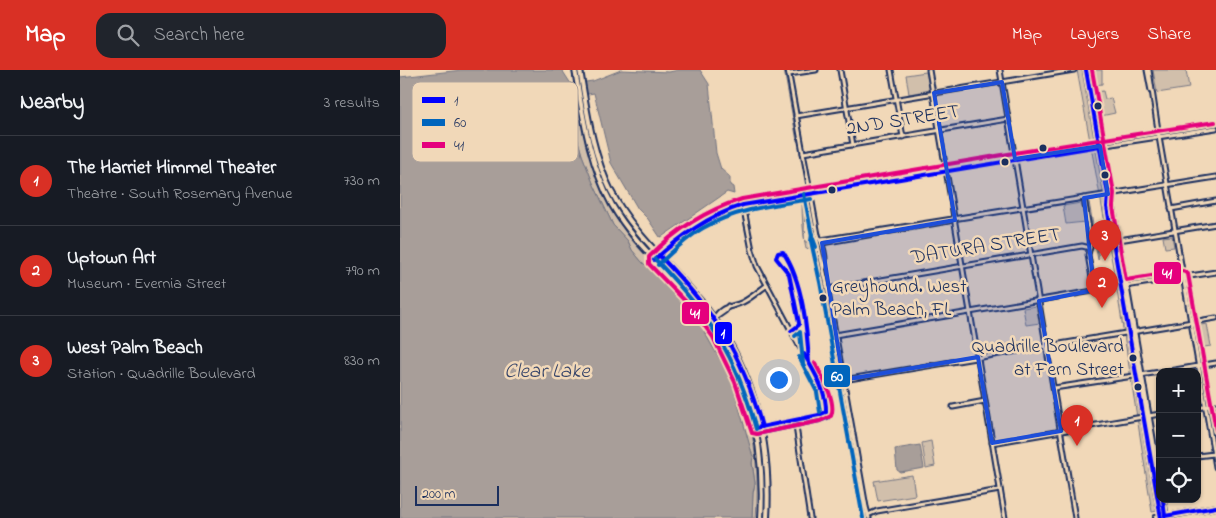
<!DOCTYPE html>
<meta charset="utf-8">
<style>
body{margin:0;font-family:"Indie Flower",sans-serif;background:#20242c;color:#f1f3f6}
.controls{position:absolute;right:15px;bottom:15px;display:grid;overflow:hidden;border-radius:10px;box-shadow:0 1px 4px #0004}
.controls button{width:45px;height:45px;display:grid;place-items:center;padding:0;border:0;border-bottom:1px solid #363941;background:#171b24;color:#f1f3f6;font:25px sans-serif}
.scale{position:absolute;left:15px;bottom:12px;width:84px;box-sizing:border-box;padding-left:5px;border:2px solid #1b2f5e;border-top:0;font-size:14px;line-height:18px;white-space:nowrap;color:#1b2f5e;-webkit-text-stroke:4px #f1d8b8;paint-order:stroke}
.you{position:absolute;left:378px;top:309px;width:18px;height:18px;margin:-12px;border:4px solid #fff;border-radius:50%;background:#1a73e8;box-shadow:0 0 0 8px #1a73e833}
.badge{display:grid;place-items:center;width:32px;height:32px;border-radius:50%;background:#d93025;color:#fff;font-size:16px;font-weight:700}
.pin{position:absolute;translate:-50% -41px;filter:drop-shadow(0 1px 2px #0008)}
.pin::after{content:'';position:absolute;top:26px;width:18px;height:15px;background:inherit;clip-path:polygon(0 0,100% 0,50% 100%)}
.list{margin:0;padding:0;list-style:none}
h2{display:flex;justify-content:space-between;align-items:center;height:65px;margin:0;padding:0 20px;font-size:21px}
h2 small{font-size:16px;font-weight:400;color:#9ea1a6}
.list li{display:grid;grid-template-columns:32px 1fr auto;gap:15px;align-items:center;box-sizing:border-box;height:90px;padding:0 20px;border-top:1px solid #363941}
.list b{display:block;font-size:19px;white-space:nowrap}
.list p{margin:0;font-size:16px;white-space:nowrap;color:#9ea1a6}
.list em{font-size:16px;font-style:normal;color:#9ea1a6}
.icon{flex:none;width:28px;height:28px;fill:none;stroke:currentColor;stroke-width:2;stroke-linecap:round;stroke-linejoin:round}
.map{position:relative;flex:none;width:816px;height:448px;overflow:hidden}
header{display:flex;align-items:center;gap:30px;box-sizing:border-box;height:70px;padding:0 25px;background:#d93025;color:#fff}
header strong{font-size:24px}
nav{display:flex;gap:28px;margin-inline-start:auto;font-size:18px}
.search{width:350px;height:45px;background:#20242c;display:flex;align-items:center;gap:12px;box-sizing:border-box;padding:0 18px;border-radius:15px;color:#9ea1a6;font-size:19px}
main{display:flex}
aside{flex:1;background:#171b24}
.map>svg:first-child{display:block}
</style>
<header>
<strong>Map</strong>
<div class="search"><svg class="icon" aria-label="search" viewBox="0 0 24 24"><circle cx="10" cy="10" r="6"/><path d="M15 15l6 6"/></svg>Search here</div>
<nav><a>Map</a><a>Layers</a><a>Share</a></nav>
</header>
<main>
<aside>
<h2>Nearby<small>3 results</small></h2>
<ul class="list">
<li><span class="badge">1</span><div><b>The Harriet Himmel Theater</b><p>Theatre · South Rosemary Avenue</p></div><em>730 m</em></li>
<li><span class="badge">2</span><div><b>Uptown Art</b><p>Museum · Evernia Street</p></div><em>790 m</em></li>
<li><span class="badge">3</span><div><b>West Palm Beach</b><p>Station · Quadrille Boulevard</p></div><em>830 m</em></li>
</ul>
</aside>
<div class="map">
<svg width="816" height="448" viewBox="0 0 816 448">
<rect width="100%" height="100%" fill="#f1d8b8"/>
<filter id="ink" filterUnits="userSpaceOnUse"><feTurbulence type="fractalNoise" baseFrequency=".02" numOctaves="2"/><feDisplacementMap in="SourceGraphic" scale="10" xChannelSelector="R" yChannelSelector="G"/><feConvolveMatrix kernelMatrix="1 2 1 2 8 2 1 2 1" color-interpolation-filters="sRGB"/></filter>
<g filter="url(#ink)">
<g fill="#d1bfab" stroke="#767784">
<path d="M384,0L387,3L399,72L397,71Z"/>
<path d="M677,0H682L751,399L756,402L763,440L752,442L715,208Z"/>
<path d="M692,0H702V14L695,15Z"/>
<path d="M753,0H786L789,18L757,23Z"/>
<path d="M526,2L530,20L509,24L506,5Z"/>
<path d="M703,21L705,29L711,28L715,43L701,46L696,22Z"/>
<path d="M174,23L177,26C185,71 194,111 218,151C236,180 263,201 285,227C339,292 363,364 356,448H352L353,423L355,413L352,392L353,387L303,260L290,242L286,234L241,191L232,180L228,171L213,155L193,113L182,85L174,57L169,27Z"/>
<path d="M405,129L408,133L414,169L412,161H410L412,159L410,151H408L410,150L409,143L405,142L404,161L406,162L404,164L405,172H408L409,178L406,179C403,163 402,148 402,132Z"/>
<path d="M688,132H689L699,189L698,190Z"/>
<path d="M681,133L685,152L666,154L663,136Z"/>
<path d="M772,166L774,177L765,178L763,167Z"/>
<path d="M637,236L640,253L626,255L623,238Z"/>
<path d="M807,254L811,276L798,278L794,256Z"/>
<path d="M531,371L535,396L526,398L522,373Z"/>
<path d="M512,405L515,425L478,431L474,411Z"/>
</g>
<g fill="#a89e99" stroke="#707281">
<path d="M62,0H162L171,14L193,11L221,0L269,2L279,0H300L309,14L316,83L321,99L330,107V115L333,117L334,124L327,122L263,166L260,167L248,149L238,139L211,93L194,23L177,26L174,23L169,27L174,57L182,85L193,113L213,155L228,171L232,180L241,191L286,234L290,242L303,260L331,309L353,387L352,393L355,413L353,423L352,448H0V7Z"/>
<path d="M520,375L524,398L500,402L497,400L495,379Z"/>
</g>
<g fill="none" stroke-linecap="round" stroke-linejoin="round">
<g stroke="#1b2f5e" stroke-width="7">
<g id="minor">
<path d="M388,0L418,165C423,174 427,188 424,198"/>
<path d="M440,0L453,75"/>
<path d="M491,0L503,67"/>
<path d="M529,0L605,448"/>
<path d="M600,0L675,448"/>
<path d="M747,0L751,21"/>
<path d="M749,0L759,67L816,397"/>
<path d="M389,4L416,0"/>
<path d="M396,46L674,0"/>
<path d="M403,83L608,49"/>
<path d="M343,135L352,180L357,196L419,313L427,339L426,342L419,345L356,358"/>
<path d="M771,139L816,131"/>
<path d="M418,165L417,170L426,211L466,437L469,448"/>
<path d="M421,170L816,107"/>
<path d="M713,171L816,154"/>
<path d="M422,173L549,151"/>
<path d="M258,186C286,162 308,145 343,135L615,89L816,58"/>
<path d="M725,216L816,202"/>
<path d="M428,219L682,176L690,178"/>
<path d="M315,248C321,235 332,238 343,232C351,228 359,221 367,215"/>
<path d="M315,248L325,241L328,236"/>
<path d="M435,265L693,221L694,220L688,185L691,172L684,128"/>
<path d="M763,302L816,293"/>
<path d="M443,310L816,248"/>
<path d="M654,318L760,302"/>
<path d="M553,337L585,331"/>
<path d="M797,338L816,335"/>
<path d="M395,350L410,448"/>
<path d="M592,373L760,344"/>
<path d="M797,386L814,384"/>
<path d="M751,394L760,393"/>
<path d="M468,445L477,441L600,420"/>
</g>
</g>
<g stroke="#1b2f5e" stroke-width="8">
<g id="major">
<path d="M175,0C183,46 189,93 212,135C233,172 265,198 293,230C346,291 366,368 361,448"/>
<path d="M180,0C187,41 192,83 211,121C231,160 263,188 292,221C350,286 372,362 367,448"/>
<path d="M686,0L708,124L713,138L760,412"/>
<path d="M708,126L707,137L761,448"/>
<path d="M763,429L766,448"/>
<path d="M756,448L816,437"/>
</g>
</g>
<use href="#minor" stroke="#f1d8b8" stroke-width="3"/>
<use href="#major" stroke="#f1d8b8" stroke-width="4"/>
<g stroke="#f1d8b8" stroke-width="8">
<g id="bus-1">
<path d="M686,0L708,124L707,137L761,448"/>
<path d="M259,185C313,241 342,281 362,357"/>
<path d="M254,190C281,166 308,146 343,135L700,76"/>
<path d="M391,261L399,255V253L389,204L376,188L378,183L383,182C403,211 407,259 409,293"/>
<path d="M404,284C414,302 427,321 426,342"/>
<path d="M356,358L419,345L426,342"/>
<path d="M763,430L765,446L816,437"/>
</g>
</g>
<g stroke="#f1d8b8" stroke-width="8">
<g id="bus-2">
<path d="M404,124L412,166L416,177"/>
<path d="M412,164L411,171L420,212L463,448"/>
<path d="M255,189C308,244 336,284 356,359"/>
<path d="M258,195C272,182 286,168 303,158C336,139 374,135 411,129"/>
<path d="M395,266L400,262L403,293"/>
<path d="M399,287L417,322L420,342"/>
<path d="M357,364L420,351L428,348"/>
</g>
</g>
<g stroke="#f1d8b8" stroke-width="8">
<g id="bus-3">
<path d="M692,0L714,123L713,137L726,210L783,201L788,204L816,360"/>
<path d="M415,293C422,306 437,332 431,346L420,351L357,364L352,363L335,312L313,267L289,235L249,194V187C275,160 307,140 342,129L614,83L815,52"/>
</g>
</g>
<use href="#bus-1" stroke="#00f" stroke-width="4"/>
<use href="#bus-2" stroke="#0065bd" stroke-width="4"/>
<use href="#bus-3" stroke="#e5007d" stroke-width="4"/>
</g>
</g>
<path fill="#1d4ed8" fill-opacity="0.2" stroke="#1d4ed8" stroke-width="4" stroke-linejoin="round" d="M602,12L615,89L700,76L708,124L684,128L694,220L639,231L661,361L592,373L578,287L443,310L422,173L555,150L534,23Z"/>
<g fill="#1b2f5e" stroke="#f1d8b8" stroke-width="2">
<circle cx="698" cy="36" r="4.5"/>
<circle cx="643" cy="78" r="4.5"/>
<circle cx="605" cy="92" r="4.5"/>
<circle cx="705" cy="105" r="4.5"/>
<circle cx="432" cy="120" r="4.5"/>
<circle cx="423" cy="228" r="4.5"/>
<circle cx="733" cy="288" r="4.5"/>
<circle cx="738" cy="317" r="4.5"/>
</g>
<g text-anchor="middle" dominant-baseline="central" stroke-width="5" stroke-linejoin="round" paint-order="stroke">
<g font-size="19" fill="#1b2f5e" stroke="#f1d8b8" text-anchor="start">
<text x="432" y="217">Greyhound. West<tspan x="432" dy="23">Palm Beach, FL</tspan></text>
<text x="724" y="277" text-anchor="end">Quadrille Boulevard<tspan x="724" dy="23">at Fern Street</tspan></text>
</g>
<g font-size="20" fill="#1b2f5e" stroke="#f1d8b8">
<text transform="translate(503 51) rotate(-9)">2ND STREET</text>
<text transform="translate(586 177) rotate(-9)">DATURA STREET</text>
</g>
<g font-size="21" font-style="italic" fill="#37456a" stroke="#f1d8b8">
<text x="147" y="302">Clear Lake</text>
</g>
</g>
<rect x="12" y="12" width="166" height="80" rx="8" fill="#f1d8b8" stroke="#b1a59d" stroke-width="1"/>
<rect x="22" y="27" width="23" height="6" fill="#00f"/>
<rect x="22" y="49" width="23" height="7" fill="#0065bd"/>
<rect x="22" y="72" width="23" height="6" fill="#e5007d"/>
<g font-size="14" fill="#1b2f5e">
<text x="54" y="35">1</text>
<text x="54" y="57">60</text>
<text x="54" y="80">41</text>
</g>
<g stroke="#f1d8b8" stroke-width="2">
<rect x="753" y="191" width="29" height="24" rx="5" fill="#e5007d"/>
<rect x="281" y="231" width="29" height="24" rx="5" fill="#e5007d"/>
<rect x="314" y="251" width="19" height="24" rx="5" fill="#00f"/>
<rect x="423" y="294" width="28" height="24" rx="5" fill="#0065bd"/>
</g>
<g font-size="14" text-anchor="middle" font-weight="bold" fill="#fff">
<text x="767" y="208">41</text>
<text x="295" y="248">41</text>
<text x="323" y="268">1</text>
<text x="437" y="311">60</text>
</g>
</svg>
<div class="controls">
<button>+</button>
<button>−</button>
<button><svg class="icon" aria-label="locate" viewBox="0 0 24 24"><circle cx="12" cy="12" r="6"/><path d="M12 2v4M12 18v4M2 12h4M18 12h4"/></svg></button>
</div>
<div class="scale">200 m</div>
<div class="you"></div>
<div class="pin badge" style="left:677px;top:376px">1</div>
<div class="pin badge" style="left:702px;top:238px">2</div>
<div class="pin badge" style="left:705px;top:191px">3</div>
</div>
</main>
